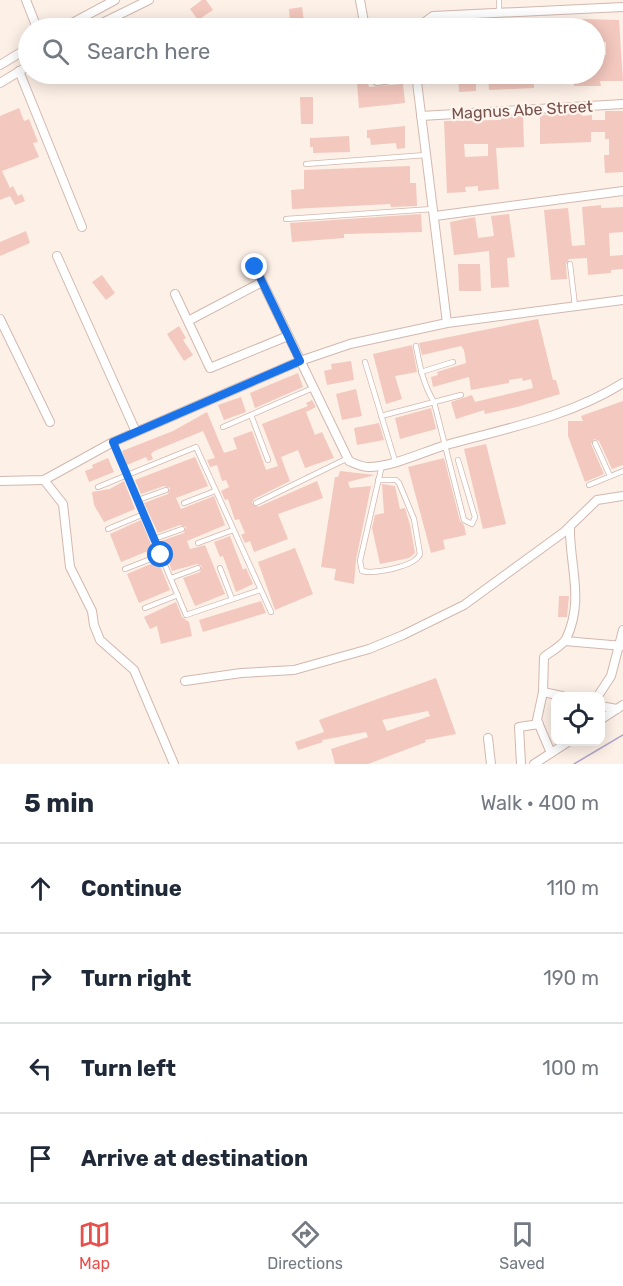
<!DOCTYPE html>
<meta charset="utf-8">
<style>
body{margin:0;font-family:Rubik,sans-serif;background:#f2f2f3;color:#1f2937}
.controls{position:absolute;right:18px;bottom:18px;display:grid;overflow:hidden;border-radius:12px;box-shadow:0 3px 15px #0003}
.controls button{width:54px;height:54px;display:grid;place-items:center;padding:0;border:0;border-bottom:2px solid #e0e1e3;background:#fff;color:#1f2937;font:30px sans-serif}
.stop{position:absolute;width:18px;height:18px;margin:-14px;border:4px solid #1a73e8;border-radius:50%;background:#fff}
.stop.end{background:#1a73e8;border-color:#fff;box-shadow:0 2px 6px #0008}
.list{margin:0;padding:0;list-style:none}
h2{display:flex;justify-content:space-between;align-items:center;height:78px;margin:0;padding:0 24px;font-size:26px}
h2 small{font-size:20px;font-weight:400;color:#747a83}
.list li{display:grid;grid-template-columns:39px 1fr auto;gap:18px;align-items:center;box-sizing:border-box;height:90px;padding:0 24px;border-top:2px solid #e0e1e3}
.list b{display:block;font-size:22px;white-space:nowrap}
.list em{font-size:20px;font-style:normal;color:#747a83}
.icon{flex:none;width:33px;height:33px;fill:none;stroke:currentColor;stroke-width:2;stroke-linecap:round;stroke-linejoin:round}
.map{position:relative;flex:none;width:623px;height:764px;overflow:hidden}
.search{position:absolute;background:#fff;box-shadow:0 3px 15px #0003;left:18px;right:18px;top:18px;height:66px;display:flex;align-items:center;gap:15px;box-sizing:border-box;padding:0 21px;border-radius:33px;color:#747a83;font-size:22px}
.sheet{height:438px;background:#fff}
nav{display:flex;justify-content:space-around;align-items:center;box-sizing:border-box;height:84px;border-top:2px solid #e0e1e3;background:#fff;font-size:16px;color:#747a83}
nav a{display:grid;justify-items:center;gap:3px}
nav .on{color:#e84e4b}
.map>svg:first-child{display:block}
</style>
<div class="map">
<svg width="623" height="764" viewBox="0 0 623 764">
<rect width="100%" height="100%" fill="#fdf0e7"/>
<g fill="#f3c8be" fill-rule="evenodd">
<path d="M202,0H206L213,10L198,20L190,9Z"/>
<path d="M302,7L304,21L290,23L289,9Z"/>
<path d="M583,19L619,20L623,81H600L601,86H574L573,74H594V56L606,55V42H594V28H536V23L583,21Z"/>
<path d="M349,74H366L369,87L403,84L405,103L359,108L357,83L350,84Z"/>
<path d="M458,74H470V79H476V91L459,92Z"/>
<path d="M488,74H534V88L489,90Z"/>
<path d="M300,97H313V124H301Z"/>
<path d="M19,108L24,121L29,119L38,142L33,143L39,157L2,171L10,188L13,186L18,196L22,194L25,201L15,205L10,196L0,200V116Z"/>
<path d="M605,111H623V172L605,173L604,155H609V139H605V132H591V142L540,144V115L582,113V116L592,115V120H605Z"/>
<path d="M523,116L524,147L496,148L499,189L478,191V186L465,187L466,192L447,193L444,121L501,120V118ZM464,144H488V156L465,157Z"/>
<path d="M405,126V148L397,149L396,143L371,145L370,138H367V130Z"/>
<path d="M349,136L350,152L313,153V147H310V138Z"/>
<path d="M410,166V183H416L417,206L391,207L390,204L292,209L291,190L304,189V170Z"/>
<path d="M601,205V208L623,207V232L609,233L610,256L623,255V269L611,270V273L588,275L587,258L569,259L566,264L567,279L551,280L544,210L568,208L572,246L585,245L582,207Z"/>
<path d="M421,214L422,232L344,234V238L292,242L290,223Z"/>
<path d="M509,214L515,257L507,258L509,287L491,288L489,251L454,255L450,222L475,217L478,238L494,236L491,216Z"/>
<path d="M26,231L30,243L0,256V242Z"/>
<path d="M458,264H480L481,291H459Z"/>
<path d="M102,275L115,293L106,300L92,282Z"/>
<path d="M538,319L553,380H556L560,394L517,407L485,414L484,410L456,419L451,402L472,395L475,402L533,388L531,379L523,381L522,378L509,380V383L471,390L469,377L433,387L431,377L438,375L437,372L466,363L464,350L461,346L422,355L419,343Z"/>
<path d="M179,326L186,338L183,340L193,355L184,361L167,334Z"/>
<path d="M412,345L417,372L395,376L402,399L386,404L373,354Z"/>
<path d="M351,361L354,380L327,385L324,371L332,369L331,364Z"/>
<path d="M298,373L303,387L255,408L250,393Z"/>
<path d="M356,389L362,416L342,420L336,394Z"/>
<path d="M241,397L246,412L224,420L218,405Z"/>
<path d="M312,400L316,407L306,412L315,435L322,432L334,458L305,468L298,450L281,457L290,481L254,499L252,503L258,507L317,481L323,498L278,514L288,539L254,552L250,541L245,543L241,535L245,533L239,519L235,520L228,499L225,500L221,491L229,487L226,480L222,481L217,465L210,467L207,460L215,458L203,431L154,451L151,454L153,459L148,461L146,457L127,465L122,451L173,431L207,412L224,453L237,449L233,438L252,431L266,470L278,466L262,424L308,406L306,403Z"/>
<path d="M623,401V465L612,469L599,441L594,439L591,444L604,474L585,482L568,436V421H583L581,416Z"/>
<path d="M431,408L436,429L400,439L395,418Z"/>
<path d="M379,423L384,440L357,445L354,428Z"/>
<path d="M486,444L506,524L483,529L464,449Z"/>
<path d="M195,457L208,486L176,498L181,509L214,496L225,525L187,541L190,549L205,545L225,594L195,606L183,578L200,572L202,566L197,564L172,571L161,541L184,533L186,527L180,525L158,533L144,503L168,494L170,488L164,486L141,494L135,480Z"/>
<path d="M108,458L114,472L89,482L85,471L93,468L92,465Z"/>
<path d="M444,458L460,521L464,525L466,535L443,540L445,549L431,553L408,467Z"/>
<path d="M340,471L375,475L348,482L350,488L371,486L356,560L354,584L334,580L336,569L321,567L335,477H338Z"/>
<path d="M124,481L135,509L104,522L94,505L92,492L110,489Z"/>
<path d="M382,484L395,486L400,509L405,508L410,525L415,553L409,558L380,564L372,528L375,515L384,513Z"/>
<path d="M141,520L153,549L121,562L110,534Z"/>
<path d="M230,536L243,570L246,568L253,584L236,592L223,556L220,557L214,542Z"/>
<path d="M295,548L313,594L275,610L258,562Z"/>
<path d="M158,561L170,590L139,603L127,574Z"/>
<path d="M559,596H569L567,617H558Z"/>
<path d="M261,601L266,613L203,632L199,620Z"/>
<path d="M176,602L182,617L189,622L192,636L161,644L157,626L150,629L144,617Z"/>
<path d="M436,678L456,734L425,740L426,742L368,764H335L331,749L368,737L366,732L322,740L323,742L298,750L295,742L324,732L319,720ZM428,711L430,716L387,731L382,720Z"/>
</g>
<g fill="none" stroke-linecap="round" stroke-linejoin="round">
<g stroke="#d1b8af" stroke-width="6">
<g id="service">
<path d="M499,12V0"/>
<path d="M306,164L426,155"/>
<path d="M286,219L433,209"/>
<path d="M570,264L575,306"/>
<path d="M416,346C420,367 423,384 434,402L464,520L472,524L475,517L458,460"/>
<path d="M365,362L395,461"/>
<path d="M421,372L453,362"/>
<path d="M251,415L268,460"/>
<path d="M381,416L461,395"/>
<path d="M223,427L313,388"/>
<path d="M113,442L186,615L260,590"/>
<path d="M595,443L610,476"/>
<path d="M378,480H396L399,483L414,519L420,554C415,567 374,574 362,571L360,561L382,465"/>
<path d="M589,485L623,471"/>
<path d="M98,487L196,447L271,612"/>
<path d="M138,500L166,490"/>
<path d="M184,503L215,491"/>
<path d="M256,503L348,458"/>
<path d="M108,529L144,514"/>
<path d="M154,539L182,529"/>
<path d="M198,543L233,530"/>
<path d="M220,568L232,599"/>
<path d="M125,569L161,555"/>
<path d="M171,578L198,568"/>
<path d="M145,608L178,595"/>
</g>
</g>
<g stroke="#d1b8af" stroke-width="10">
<g id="minor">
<path d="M26,0L37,28"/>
<path d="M360,0L365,28"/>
<path d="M63,28L115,0"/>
<path d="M92,28L149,0"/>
<path d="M417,28L433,16L623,7"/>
<path d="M0,65L28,48"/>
<path d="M19,71L82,227"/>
<path d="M372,74L373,78L377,81L416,75"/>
<path d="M416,74L447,323"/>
<path d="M0,83L28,66"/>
<path d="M421,116L623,104"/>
<path d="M435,216L623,191"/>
<path d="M57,256L136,432"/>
<path d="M255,267L349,461C356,464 363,468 371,467C394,466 423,452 446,445C507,428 569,417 623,383"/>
<path d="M175,294L210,368L288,336"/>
<path d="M0,319L50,422"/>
<path d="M188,321L262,282"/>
<path d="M44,480L63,504L70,567L92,611L94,625L100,640L134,670L174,764"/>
<path d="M0,481L44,480L113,442L300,361L350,344L447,323L623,300"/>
<path d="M565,641L623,646"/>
<path d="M185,681L241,673L294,670L369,649L403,635L464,605L564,532L597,500L623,496"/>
<path d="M543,692L562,696"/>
<path d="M598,696L611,676L623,630"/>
<path d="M600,706L617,709"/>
<path d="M600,720L623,705"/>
<path d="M488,738L491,764"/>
<path d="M551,753L537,720L543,692L544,657C550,652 562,646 566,639C585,600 569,564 570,527"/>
<path d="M521,764L519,727L539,724"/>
<path d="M534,764L568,742"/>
</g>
</g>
<use href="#service" stroke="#fff" stroke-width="4.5"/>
<use href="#minor" stroke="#fff" stroke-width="8"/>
<path stroke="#b0a5c7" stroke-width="1.5" d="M574,764L623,735"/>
</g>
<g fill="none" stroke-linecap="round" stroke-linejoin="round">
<path stroke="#1a73e8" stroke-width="8" d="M161,555L113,442L300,361L255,267"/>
</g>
<g text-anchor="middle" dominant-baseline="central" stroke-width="4.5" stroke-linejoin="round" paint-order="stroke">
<g font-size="16" fill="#77514b" stroke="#fff5ee">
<text transform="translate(522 110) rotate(-3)">Magnus Abe Street</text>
</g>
</g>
</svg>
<div class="controls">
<button><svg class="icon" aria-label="locate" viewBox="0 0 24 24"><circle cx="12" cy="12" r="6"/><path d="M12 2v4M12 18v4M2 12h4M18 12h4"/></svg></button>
</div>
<div class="stop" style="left:161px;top:555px"></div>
<div class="stop end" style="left:255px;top:267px"></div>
<div class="search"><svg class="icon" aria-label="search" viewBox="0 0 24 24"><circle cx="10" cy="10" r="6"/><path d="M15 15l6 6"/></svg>Search here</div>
</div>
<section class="sheet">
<h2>5 min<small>Walk · 400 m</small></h2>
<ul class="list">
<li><svg class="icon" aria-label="ahead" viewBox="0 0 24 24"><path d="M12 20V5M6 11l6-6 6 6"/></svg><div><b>Continue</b></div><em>110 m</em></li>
<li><svg class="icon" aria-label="right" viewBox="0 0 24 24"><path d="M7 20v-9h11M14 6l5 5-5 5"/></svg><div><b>Turn right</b></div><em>190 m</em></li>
<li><svg class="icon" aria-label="left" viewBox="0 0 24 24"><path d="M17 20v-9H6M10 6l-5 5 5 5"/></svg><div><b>Turn left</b></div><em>100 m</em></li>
<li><svg class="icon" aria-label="arrive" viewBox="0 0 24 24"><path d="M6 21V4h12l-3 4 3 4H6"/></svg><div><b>Arrive at destination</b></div></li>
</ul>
</section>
<nav>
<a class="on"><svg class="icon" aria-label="map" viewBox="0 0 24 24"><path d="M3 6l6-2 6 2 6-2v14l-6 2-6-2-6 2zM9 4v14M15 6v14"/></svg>Map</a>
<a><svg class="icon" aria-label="directions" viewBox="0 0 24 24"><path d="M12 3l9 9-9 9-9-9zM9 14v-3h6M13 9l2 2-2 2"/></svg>Directions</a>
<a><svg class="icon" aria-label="saved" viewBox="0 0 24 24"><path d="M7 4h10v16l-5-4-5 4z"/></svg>Saved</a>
</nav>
